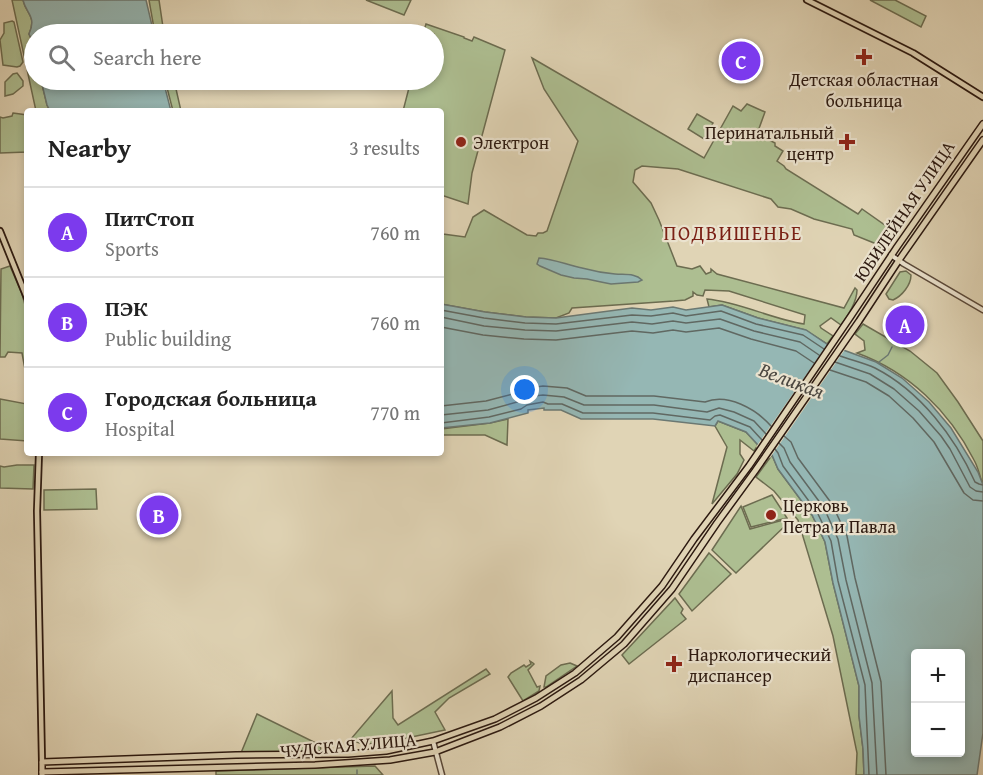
<!DOCTYPE html>
<meta charset="utf-8">
<style>
body{margin:0;font-family:"Gentium Book Plus",serif;background:#f6f6f6;color:#222}
.controls{position:absolute;right:18px;bottom:18px;display:grid;overflow:hidden;border-radius:6px;box-shadow:0 3px 9px #0003}
.controls button{width:54px;height:54px;display:grid;place-items:center;padding:0;border:0;border-bottom:2px solid #e0e0e0;background:#fff;color:#222;font:30px sans-serif}
.you{position:absolute;left:525px;top:390px;width:21px;height:21px;margin:-15px;border:4px solid #fff;border-radius:50%;background:#1a73e8;box-shadow:0 0 0 9px #1a73e833}
.badge{display:grid;place-items:center;width:39px;height:39px;border-radius:50%;background:#7c3aed;color:#fff;font-size:20px;font-weight:700}
.pin{position:absolute;translate:-50% -50%;border:3px solid #fff;box-shadow:0 2px 6px #0006}
.list{margin:0;padding:0;list-style:none}
h2{display:flex;justify-content:space-between;align-items:center;height:78px;margin:0;padding:0 24px;font-size:26px}
h2 small{font-size:20px;font-weight:400;color:#767676}
.list li{display:grid;grid-template-columns:39px 1fr auto;gap:18px;align-items:center;box-sizing:border-box;height:90px;padding:0 24px;border-top:2px solid #e0e0e0}
.list b{display:block;font-size:22px;white-space:nowrap}
.list p{margin:0;font-size:20px;white-space:nowrap;color:#767676}
.list em{font-size:20px;font-style:normal;color:#767676}
.icon{flex:none;width:33px;height:33px;fill:none;stroke:currentColor;stroke-width:2;stroke-linecap:round;stroke-linejoin:round}
.map{position:relative;flex:none;width:983px;height:775px;overflow:hidden}
.search{position:absolute;background:#fff;box-shadow:0 3px 9px #0003;left:24px;top:24px;width:420px;height:66px;display:flex;align-items:center;gap:15px;box-sizing:border-box;padding:0 21px;border-radius:33px;color:#767676;font-size:22px}
.panel{position:absolute;background:#fff;box-shadow:0 3px 9px #0003;left:24px;top:108px;width:420px;height:348px;border-radius:6px}
.map>svg:first-child{display:block}
</style>
<div class="map">
<svg width="983" height="775" viewBox="0 0 983 775">
<rect width="100%" height="100%" fill="#e0d4b5"/>
<filter id="stains"><feTurbulence type="fractalNoise" baseFrequency=".00333" numOctaves="4"/><feColorMatrix values="0 0 0 0 .2 0 0 0 0 .09 0 0 0 0 .02 0 0 0 .5 -.17"/></filter>
<radialGradient id="worn" r=".72"><stop offset=".6" stop-color="#630" stop-opacity="0"/><stop offset="1" stop-color="#630" stop-opacity=".3"/></radialGradient>
<g fill="#adbe91" stroke="#6c6c50" stroke-width="1.5">
<path d="M12,0H23C26,14 37,16 29,34L34,45V80H41L47,105L50,111H36Z"/>
<path d="M149,0H159L164,34H155Z"/>
<path d="M366,0H411L404,15Z"/>
<path d="M870,0H895L926,16L921,27Z"/>
<path d="M12,21L14,22L23,62L20,66L17,67L3,65L0,40L4,33V23Z"/>
<path d="M426,24L464,37V38L472,41L474,37L505,50L472,173L468,204L441,195V111H403L411,80H434V34H423Z"/>
<path d="M532,58L704,158L733,106L741,111L747,104L765,112L757,134L775,143V146L783,151L777,161L784,166L786,169L858,214L862,209L896,233L884,250L874,243L854,235L852,229L814,219L791,209L778,207L771,199L678,169L642,166L635,170L633,182L651,203L659,220L677,266L692,269L700,266L706,274L711,272V269L717,274L844,308L855,288L857,290C857,302 848,315 841,325L831,318L820,326L821,328L833,336L827,344L805,330L758,318L722,305L709,307L707,299C740,302 771,319 804,324L805,315L729,291L705,290L703,296L697,295L693,292V296L685,300L674,301L572,308L569,313L556,318L526,317L485,312L441,304V230L443,234L465,237L473,217L484,210L527,235L536,236L538,233H543L547,231L578,141L544,89Z"/>
<path d="M17,73L23,81V86L13,94L5,96V82L13,74Z"/>
<path d="M165,80H174L181,111H173Z"/>
<path d="M13,113L27,115V152L0,153V117L3,118L12,116Z"/>
<path d="M697,114L713,123L704,139L688,129Z"/>
<path d="M10,266L22,294L27,312V380L22,353L8,352L5,357H0L1,269Z"/>
<path d="M906,271L911,275C911,285 902,296 893,300L889,299L886,294L900,272Z"/>
<path d="M863,324L910,351L937,373L958,402L983,441V485C979,475 979,469 974,460C949,411 909,372 857,353L865,350L864,341L855,334Z"/>
<path d="M0,399L27,404V441L0,439Z"/>
<path d="M508,419L507,445L485,435H441V429L490,423Z"/>
<path d="M718,421L746,432L758,445L754,451L740,440V454L744,460L737,474L712,504L727,447L715,426Z"/>
<path d="M772,455L778,469L812,515L825,542L833,583L859,686V716L863,749L864,775H856L857,753L833,636L798,520L774,491L756,477Z"/>
<path d="M17,465H34L33,489L0,488V466L4,467Z"/>
<path d="M96,489L97,509L44,510V490Z"/>
<path d="M772,495L787,518L751,527L743,507Z"/>
<path d="M741,506L750,529L787,519V524L736,573L712,550Z"/>
<path d="M709,553L731,574L692,611L679,594Z"/>
<path d="M675,598L683,609L681,613L686,619L629,664L622,655Z"/>
<path d="M530,661L533,663L534,664L528,670L537,687L540,686L539,691L523,701L508,677L511,673L524,665L526,667L531,664Z"/>
<path d="M570,663L577,666L546,687H544L546,676L561,665Z"/>
<path d="M486,669L490,674L449,698L435,712L445,730L383,743L363,744L350,740L392,691L393,718L398,725Z"/>
<path d="M257,714L320,745L321,751L241,753Z"/>
<path d="M375,766L383,775H216V771Z"/>
</g>
<g fill="#95b7b4" stroke="#6b7872" stroke-width="1.5" fill-rule="evenodd">
<path d="M23,0H146L154,34H34V45L29,34C37,16 26,14 23,0Z"/>
<path d="M41,80H163L171,111H50L47,105Z"/>
<path d="M539,258C554,259 567,265 582,268C593,271 604,273 615,274C625,275 635,273 642,280L638,282L611,284L601,282L587,279L574,278L561,275L540,266L537,264Z"/>
<path d="M441,304L485,312L526,317L556,318L632,308L651,310L673,307L686,310L722,305L758,318L806,330L827,344L876,362L902,378L929,402L951,428L978,472L983,485V733L977,775H864L863,749L859,716V686L833,583L825,542L812,515L778,469L772,455L758,445L746,432L718,421L715,426L653,419H581L561,410H544V408L528,410V413L490,423L441,428ZM916,654H960V752H916Z"/>
</g>
<path fill="#e0d4b5" d="M829,342L846,348L770,458L756,447Z"/>
<g fill="none" stroke-linecap="round" stroke-linejoin="round">
<g stroke="#606862" stroke-width="1.5">
<path d="M441,310L484,318L525,323L556,324L632,315L651,316L673,313L686,316L721,311L756,324L803,335L824,349"/>
<path d="M441,317L484,326L525,330L556,331L632,322L652,324L673,321L686,323L720,319L754,331L800,342L819,355"/>
<path d="M441,327L483,335L524,339L556,340L632,331L653,333L673,330L686,332L719,328L751,339L796,351L814,363"/>
<path d="M840,356C851,360 864,363 875,368C920,391 955,437 975,482L979,484L983,485"/>
<path d="M835,362L870,374L894,389L919,411L941,436L950,449L970,487L976,491L983,492"/>
<path d="M830,370L866,382L889,396L913,418L934,442L964,493L973,500L983,501"/>
<path d="M441,406L486,401L513,394L522,389L543,386L567,388L586,396H654L705,402C728,393 756,409 771,426"/>
<path d="M441,415L488,410L517,402L525,397L543,395L564,397L584,405H654L707,412L719,408L734,412L754,421L766,434"/>
<path d="M441,423L489,417L521,409L527,405L543,402L548,404H562L583,413H653L710,420L715,416L720,415L750,427L762,440"/>
<path d="M784,436L791,442L798,458L832,504L847,536L855,578L881,682L886,775"/>
<path d="M779,443L784,448L790,462L824,508L838,539L846,580L872,683L877,775"/>
<path d="M775,449L778,453L783,466L817,512L831,541L838,581L865,685L869,775"/>
</g>
<g stroke="#6b7872" stroke-width="1.5">
<path d="M880,364L879,362L888,355L892,347"/>
<path d="M357,775V770"/>
</g>
<g stroke="#594839" stroke-width="7">
<g id="minor">
<path d="M891,255L904,264L983,310"/>
<path d="M433,741L442,775"/>
</g>
</g>
<g stroke="#2c1910" stroke-width="8">
<g id="major">
<path d="M807,0L913,53L983,97"/>
<path d="M0,231L27,298"/>
<path d="M39,453L37,511L42,762"/>
</g>
</g>
<g stroke="#2c1910" stroke-width="8">
<g id="highway">
<path d="M42,772L315,765L390,760L435,752L500,727L541,706L581,680L624,644L672,589L717,523L755,471L859,321L899,260L983,140"/>
<path d="M42,775V762L236,755L348,754L386,751L433,741L495,719L536,698L575,673L617,637L662,586L694,539L749,466L851,316L897,247L983,124"/>
</g>
</g>
<use href="#minor" stroke="#ebe3cf" stroke-width="4"/>
<use href="#major" stroke="#e0d4b5" stroke-width="4.5"/>
<use href="#highway" stroke="#e0d4b5" stroke-width="5"/>
</g>
<g fill="#8f2418" stroke="#ebe3cf" stroke-width="2">
<path d="M861 48h6v6h6v6h-6v6h-6v-6h-6v-6h6z"/>
<circle cx="461" cy="142" r="6"/>
<path d="M844 133h6v6h6v6h-6v6h-6v-6h-6v-6h6z"/>
<circle cx="771" cy="515" r="6"/>
<path d="M671 655h6v6h6v6h-6v6h-6v-6h-6v-6h6z"/>
</g>
<g text-anchor="middle" dominant-baseline="central" stroke-width="4.5" stroke-linejoin="round" paint-order="stroke">
<g font-size="18" fill="#2c1910" stroke="#ebe3cf" text-anchor="start">
<text x="864" y="79" text-anchor="middle">Детская областная<tspan x="864" dy="21">больница</tspan></text>
<text x="834" y="132" text-anchor="end">Перинатальный<tspan x="834" dy="21">центр</tspan></text>
<text x="473" y="142">Электрон</text>
<text x="783" y="505">Церковь<tspan x="783" dy="21">Петра и Павла</tspan></text>
<text x="688" y="654">Наркологический<tspan x="688" dy="21">диспансер</tspan></text>
</g>
<g font-size="18" fill="#2c1910" stroke="#ebe3cf">
<text transform="translate(904 211) rotate(-56)">ЮБИЛЕЙНАЯ УЛИЦА</text>
<text transform="translate(348 745) rotate(-5)">ЧУДСКАЯ УЛИЦА</text>
</g>
<g font-size="20" letter-spacing="1.5" fill="#7a1f14" stroke="#ebe3cf">
<text x="733" y="232">ПОДВИШЕНЬЕ</text>
</g>
<g font-size="20" font-style="italic" fill="#4c4841" stroke="#ebe3cf">
<text transform="translate(792 380) rotate(21)">Великая</text>
</g>
</g>
<rect width="100%" height="100%" filter="url(#stains)"/>
<rect width="100%" height="100%" fill="url(#worn)"/>
</svg>
<div class="controls">
<button>+</button>
<button>−</button>
</div>
<div class="you"></div>
<div class="pin badge" style="left:905px;top:325px">A</div>
<div class="pin badge" style="left:159px;top:515px">B</div>
<div class="pin badge" style="left:741px;top:61px">C</div>
<div class="search"><svg class="icon" aria-label="search" viewBox="0 0 24 24"><circle cx="10" cy="10" r="6"/><path d="M15 15l6 6"/></svg>Search here</div>
<section class="panel">
<h2>Nearby<small>3 results</small></h2>
<ul class="list">
<li><span class="badge">A</span><div><b>ПитСтоп</b><p>Sports</p></div><em>760 m</em></li>
<li><span class="badge">B</span><div><b>ПЭК</b><p>Public building</p></div><em>760 m</em></li>
<li><span class="badge">C</span><div><b>Городская больница</b><p>Hospital</p></div><em>770 m</em></li>
</ul>
</section>
</div>
